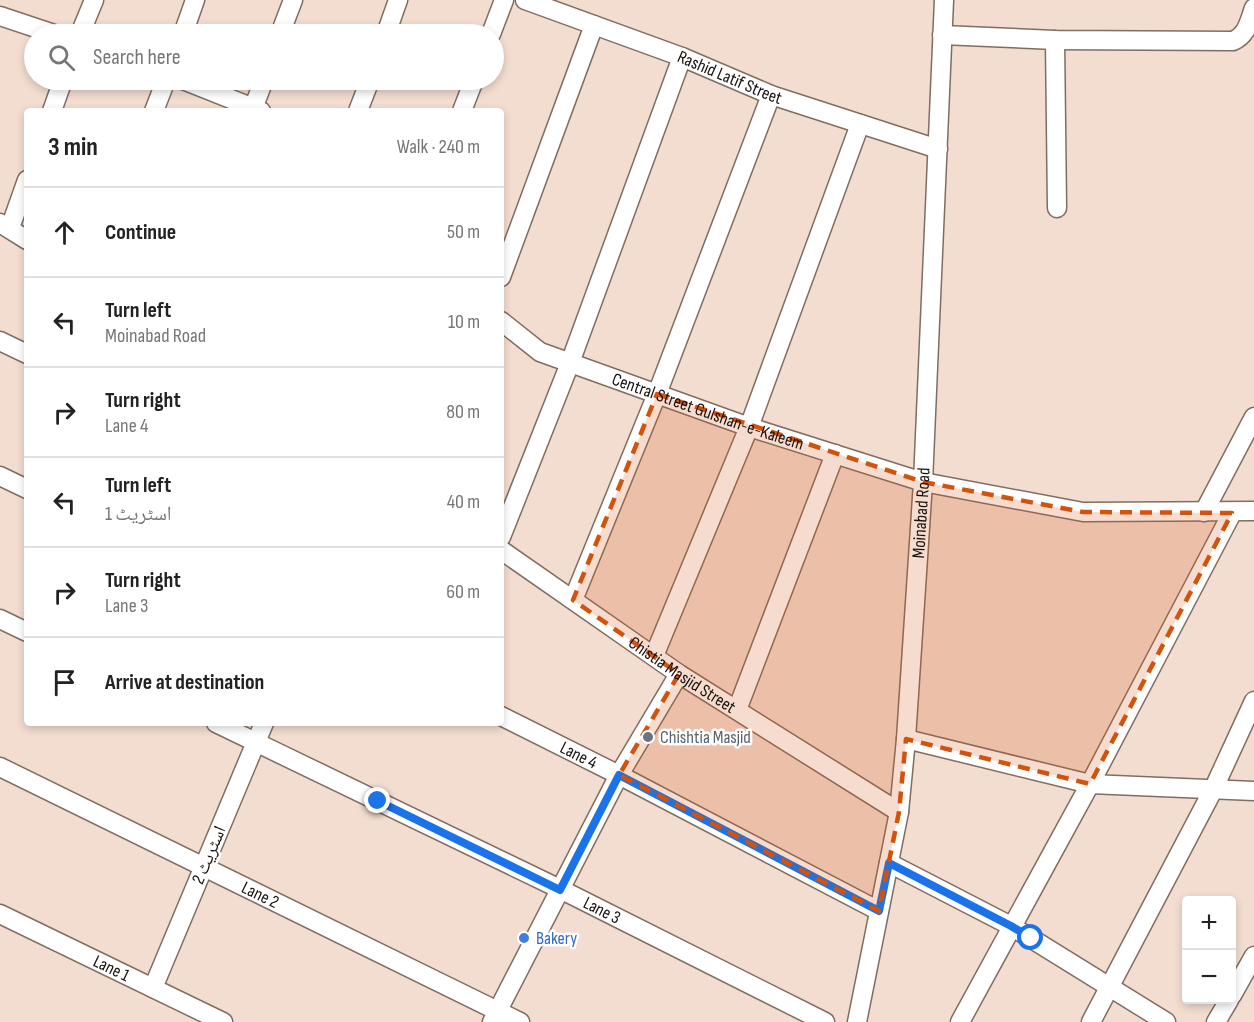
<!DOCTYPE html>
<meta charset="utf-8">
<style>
body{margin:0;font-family:"Sofia Sans Condensed","Noto Naskh Arabic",sans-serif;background:#f2f2f2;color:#222}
.controls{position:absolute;right:18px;bottom:18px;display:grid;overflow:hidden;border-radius:6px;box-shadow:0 3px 9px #0003}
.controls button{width:54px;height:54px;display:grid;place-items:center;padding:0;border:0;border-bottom:2px solid #e0e0e0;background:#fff;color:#222;font:30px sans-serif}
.stop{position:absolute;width:18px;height:18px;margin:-14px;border:4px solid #1a73e8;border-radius:50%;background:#fff}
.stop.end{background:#1a73e8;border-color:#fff;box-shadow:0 2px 6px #0008}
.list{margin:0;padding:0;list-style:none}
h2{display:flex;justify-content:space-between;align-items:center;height:78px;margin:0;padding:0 24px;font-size:26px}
h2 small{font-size:20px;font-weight:400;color:#767676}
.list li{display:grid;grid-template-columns:39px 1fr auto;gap:18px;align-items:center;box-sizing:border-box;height:90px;padding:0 24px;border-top:2px solid #e0e0e0}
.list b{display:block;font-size:22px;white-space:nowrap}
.list p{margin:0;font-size:20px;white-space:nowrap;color:#767676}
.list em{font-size:20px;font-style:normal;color:#767676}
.icon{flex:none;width:33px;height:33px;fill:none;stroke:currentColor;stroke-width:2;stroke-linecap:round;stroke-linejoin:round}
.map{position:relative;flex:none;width:1254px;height:1022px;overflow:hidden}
.search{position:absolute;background:#fff;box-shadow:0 3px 9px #0003;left:24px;top:24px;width:480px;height:66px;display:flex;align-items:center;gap:15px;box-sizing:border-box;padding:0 21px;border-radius:33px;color:#767676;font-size:22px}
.panel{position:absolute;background:#fff;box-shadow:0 3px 9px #0003;left:24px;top:108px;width:480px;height:618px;border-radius:6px}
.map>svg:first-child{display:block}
</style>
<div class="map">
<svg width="1254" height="1022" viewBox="0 0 1254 1022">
<rect width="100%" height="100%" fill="#f3ddd0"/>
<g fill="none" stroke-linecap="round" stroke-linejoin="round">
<g stroke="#806d61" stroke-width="21">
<g id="minor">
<path id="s1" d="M525,0L682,57L771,95L938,149"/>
<path d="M0,16L54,34"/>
<path d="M80,34L94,0"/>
<path d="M183,34L195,0"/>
<path d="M280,34L293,0"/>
<path d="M386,34L398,0"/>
<path d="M491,34L504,0"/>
<path d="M942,35L1055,40L1233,41C1247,35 1249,22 1254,8"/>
<path d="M1055,40L1057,208"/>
<path d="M183,80L261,111"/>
<path d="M52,111L63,80"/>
<path d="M154,111L166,80"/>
<path d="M252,111L264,80"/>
<path d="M358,111L370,80"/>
<path d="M462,111L474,80"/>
<path d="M0,223L27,240"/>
<path d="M10,228L27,180"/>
<path d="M501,277L594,25"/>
<path id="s2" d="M501,321L540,352L749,427L923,482L1083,512L1254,511"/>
<path d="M0,341L27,354"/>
<path d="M0,476L27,489"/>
<path d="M1204,512L1254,417"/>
<path d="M501,537L570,363L682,57"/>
<path id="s3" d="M501,550L679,674L899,812"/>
<path d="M573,600L657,394L771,95"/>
<path d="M0,619L27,632"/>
<path d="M654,656L749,427L860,124"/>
<path d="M737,710L835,454"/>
<path id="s4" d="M501,716L619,775L879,911"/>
<path id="s5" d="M216,723L560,889L825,1022"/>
<path d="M906,739L1090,784L1254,791"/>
<path id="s6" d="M0,767L520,1022"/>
<path d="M889,863L1011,926L1166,1022"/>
<path id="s7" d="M0,914L223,1022"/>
<path d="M153,988L264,723"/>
<path d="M1232,995L1254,956"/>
<path d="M492,1022L619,775L679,674"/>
<path id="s8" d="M857,1022L899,812L906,739L923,482L944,0"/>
<path d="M960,1022L1090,784L1232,513"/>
<path d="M1091,1022L1213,790L1254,701"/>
<path d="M1216,1022L1229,1000"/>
</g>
</g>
<use href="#minor" stroke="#fff" stroke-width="18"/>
</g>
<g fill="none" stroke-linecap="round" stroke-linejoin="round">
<path stroke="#1a73e8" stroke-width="8" d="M378,801L560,890L619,775L879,911L889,863L1011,926L1031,938"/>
</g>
<path fill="#d3520c" fill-opacity="0.2" stroke="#d3520c" stroke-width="4.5" stroke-dasharray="12 8" stroke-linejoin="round" d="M657,394L923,482L1083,512L1232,513L1090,784L906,739L899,812L879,911L619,775L679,674L573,600Z"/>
<circle fill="#6b7280" stroke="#fff" stroke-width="2" cx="648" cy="737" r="6"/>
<circle fill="#3f7fe0" stroke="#fff" stroke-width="2" cx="524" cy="938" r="6"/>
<g text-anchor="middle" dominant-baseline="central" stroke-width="5" stroke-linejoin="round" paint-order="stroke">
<g font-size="18" fill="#18110d" stroke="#fff">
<text stroke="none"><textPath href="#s1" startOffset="219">Rashid Latif Street</textPath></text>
<text stroke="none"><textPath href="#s2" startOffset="228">Central Street Gulshan-e-Kaleem</textPath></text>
<text stroke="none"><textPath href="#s8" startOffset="514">Moinabad Road</textPath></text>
<text stroke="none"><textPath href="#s3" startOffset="220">Chistia Masjid Street</textPath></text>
<text stroke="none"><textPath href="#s4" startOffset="87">Lane 4</textPath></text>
<text transform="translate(209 855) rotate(-67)">اسٹریٹ 2</text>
<text stroke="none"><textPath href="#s6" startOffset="290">Lane 2</textPath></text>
<text stroke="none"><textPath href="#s5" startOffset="429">Lane 3</textPath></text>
<text stroke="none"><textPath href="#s7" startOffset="124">Lane 1</textPath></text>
</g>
<g font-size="18" fill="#5b616d" stroke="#fff" text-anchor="start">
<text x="660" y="737">Chishtia Masjid</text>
</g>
<g font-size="18" fill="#366cbe" stroke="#fff" text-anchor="start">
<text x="536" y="938">Bakery</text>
</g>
</g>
</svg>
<div class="controls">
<button>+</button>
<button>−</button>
</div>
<div class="stop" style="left:1031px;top:938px"></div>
<div class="stop end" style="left:378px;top:801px"></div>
<div class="search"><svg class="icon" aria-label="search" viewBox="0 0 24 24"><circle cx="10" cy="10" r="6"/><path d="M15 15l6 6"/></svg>Search here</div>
<section class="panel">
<h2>3 min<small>Walk · 240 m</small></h2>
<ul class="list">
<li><svg class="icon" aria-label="ahead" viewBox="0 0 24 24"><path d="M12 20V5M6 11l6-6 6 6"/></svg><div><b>Continue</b></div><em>50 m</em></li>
<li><svg class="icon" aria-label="left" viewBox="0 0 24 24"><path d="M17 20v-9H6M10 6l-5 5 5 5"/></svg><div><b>Turn left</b><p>Moinabad Road</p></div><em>10 m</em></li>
<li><svg class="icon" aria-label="right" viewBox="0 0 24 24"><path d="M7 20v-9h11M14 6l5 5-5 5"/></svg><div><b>Turn right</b><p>Lane 4</p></div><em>80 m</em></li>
<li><svg class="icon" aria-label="left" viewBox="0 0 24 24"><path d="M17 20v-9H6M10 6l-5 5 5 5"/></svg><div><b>Turn left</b><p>اسٹریٹ 1</p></div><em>40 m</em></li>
<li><svg class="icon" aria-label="right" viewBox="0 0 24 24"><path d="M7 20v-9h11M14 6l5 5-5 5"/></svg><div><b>Turn right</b><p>Lane 3</p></div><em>60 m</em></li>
<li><svg class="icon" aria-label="arrive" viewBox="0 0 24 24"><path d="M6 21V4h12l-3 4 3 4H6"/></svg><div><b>Arrive at destination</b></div></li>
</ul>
</section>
</div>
